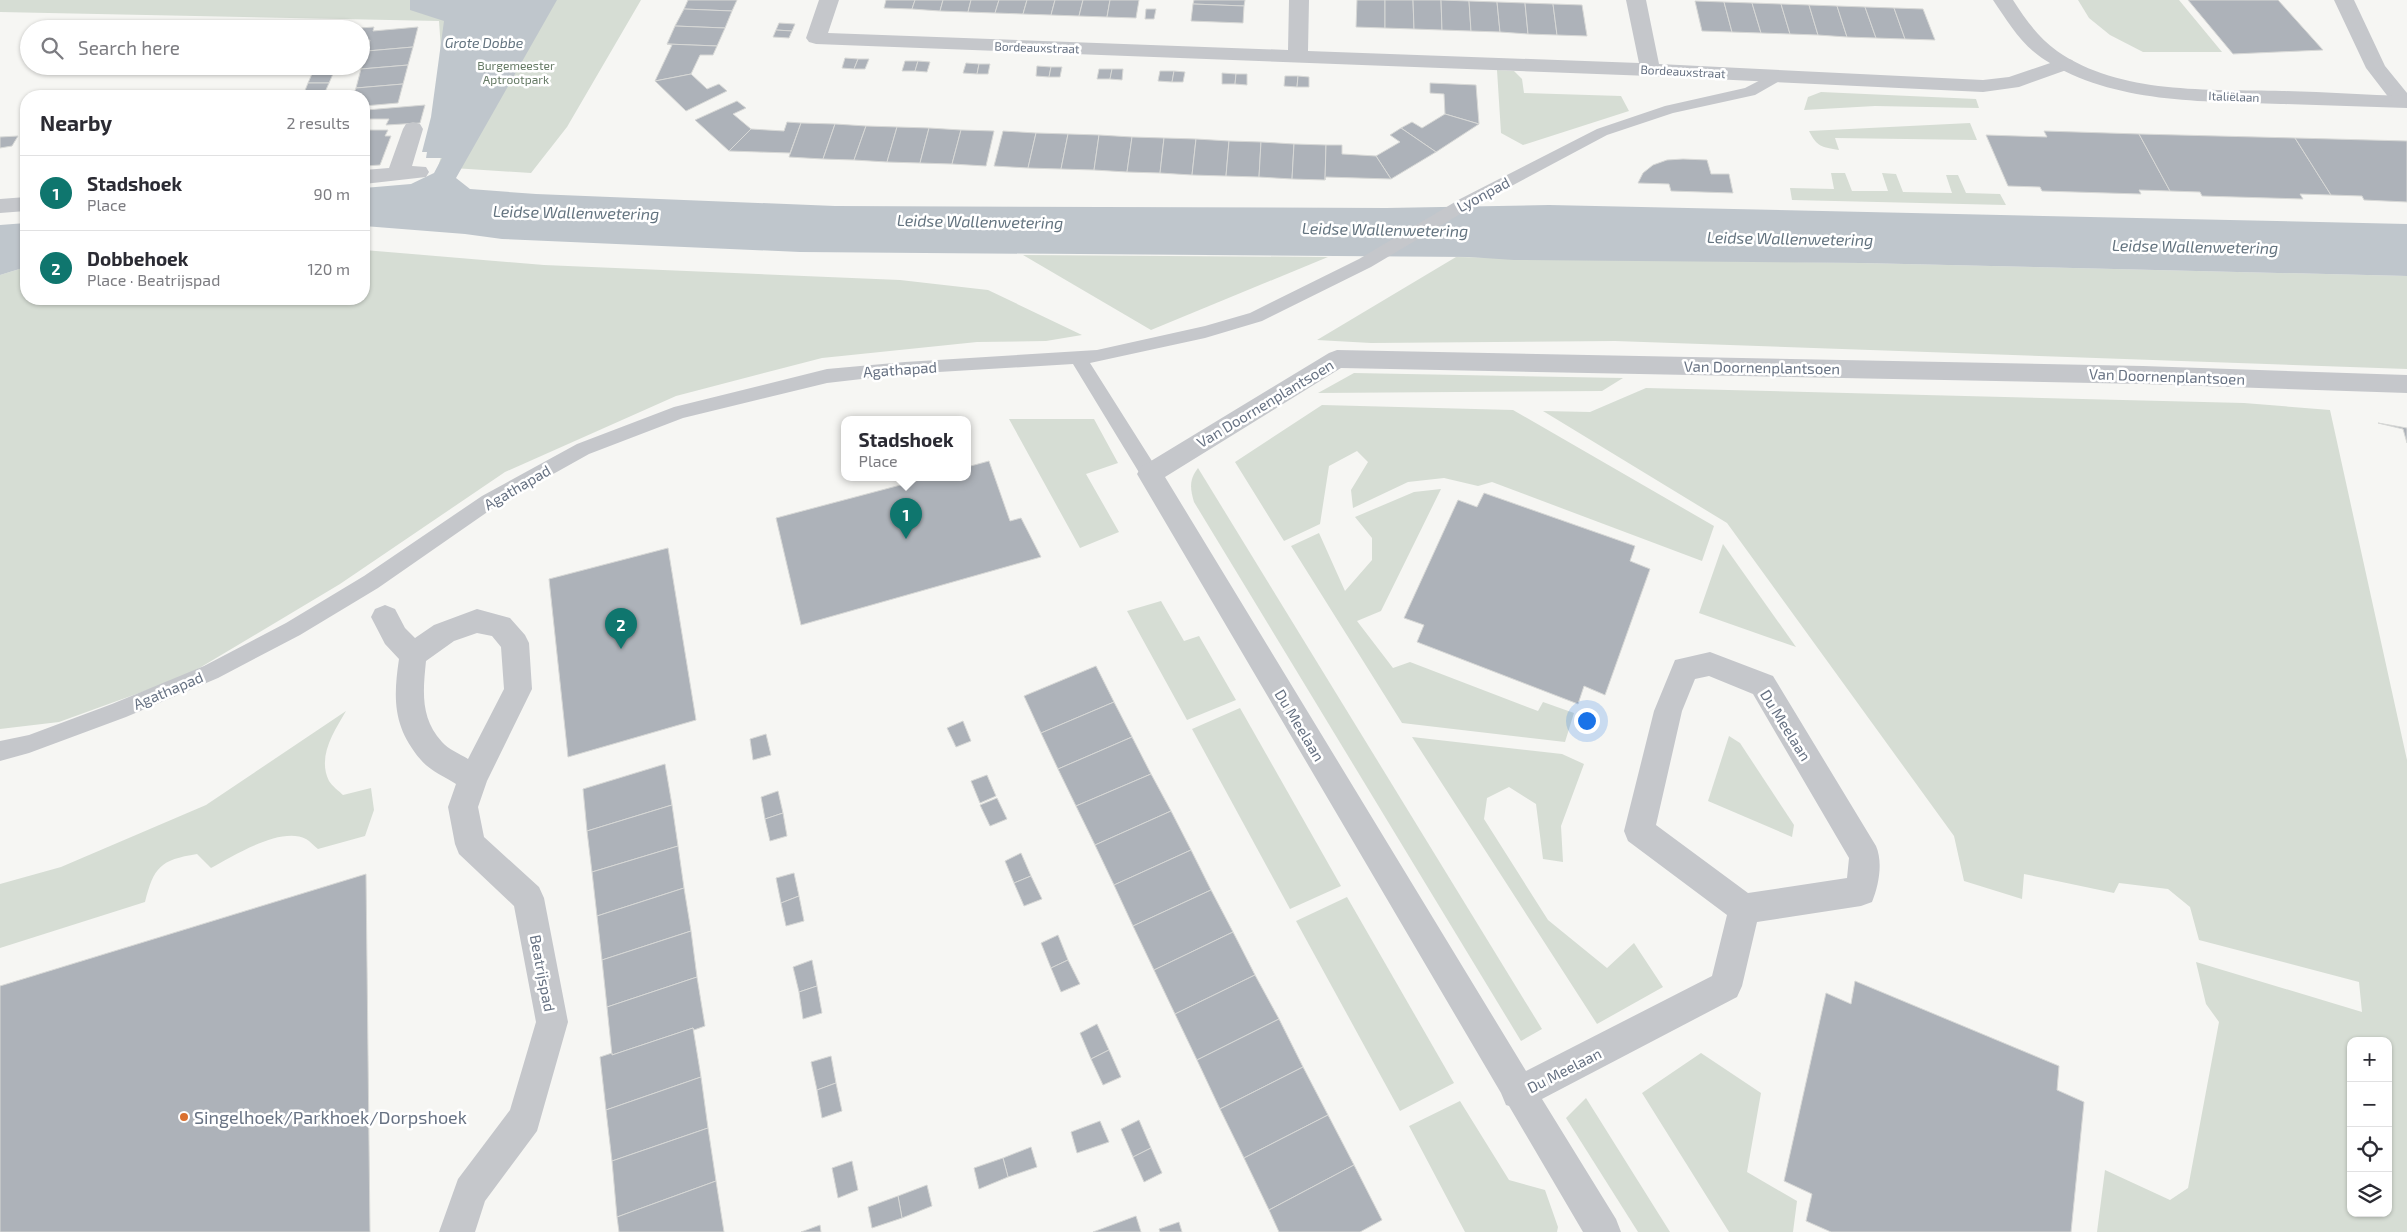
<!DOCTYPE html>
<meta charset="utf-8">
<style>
body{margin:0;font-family:"Exo 2",sans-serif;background:#f2f2f3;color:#2b2b33}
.controls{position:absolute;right:15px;bottom:15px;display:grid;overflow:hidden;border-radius:10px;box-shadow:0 1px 4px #0004}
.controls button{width:45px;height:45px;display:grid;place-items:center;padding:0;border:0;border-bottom:1px solid #e1e1e2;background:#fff;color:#2b2b33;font:25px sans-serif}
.you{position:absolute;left:1586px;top:720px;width:18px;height:18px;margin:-12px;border:4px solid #fff;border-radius:50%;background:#1a73e8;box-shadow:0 0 0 8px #1a73e833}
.badge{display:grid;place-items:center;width:32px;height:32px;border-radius:50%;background:#0f766e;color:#fff;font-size:16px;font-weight:700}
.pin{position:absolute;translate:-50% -41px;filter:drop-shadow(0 1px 2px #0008)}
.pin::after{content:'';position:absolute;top:26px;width:18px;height:15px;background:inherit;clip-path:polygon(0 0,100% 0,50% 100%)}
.popup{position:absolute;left:841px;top:416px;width:130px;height:65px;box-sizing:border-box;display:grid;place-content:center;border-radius:10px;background:#fff;filter:drop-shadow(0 1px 4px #0005);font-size:16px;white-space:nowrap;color:#7c7c81}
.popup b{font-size:19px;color:#2b2b33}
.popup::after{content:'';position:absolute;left:50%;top:100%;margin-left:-10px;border:10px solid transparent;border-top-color:#fff}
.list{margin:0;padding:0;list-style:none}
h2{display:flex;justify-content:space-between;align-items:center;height:65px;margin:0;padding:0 20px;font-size:21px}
h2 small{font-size:16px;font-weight:400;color:#7c7c81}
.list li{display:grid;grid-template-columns:32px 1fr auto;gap:15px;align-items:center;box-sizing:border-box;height:75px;padding:0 20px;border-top:1px solid #e1e1e2}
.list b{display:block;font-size:19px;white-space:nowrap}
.list p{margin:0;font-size:16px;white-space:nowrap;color:#7c7c81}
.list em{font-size:16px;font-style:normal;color:#7c7c81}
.icon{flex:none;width:28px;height:28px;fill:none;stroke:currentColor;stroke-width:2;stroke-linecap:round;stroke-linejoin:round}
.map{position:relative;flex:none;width:2407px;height:1232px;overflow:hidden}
.search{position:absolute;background:#fff;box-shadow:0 1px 4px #0004;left:20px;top:20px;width:350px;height:55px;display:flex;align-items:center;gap:12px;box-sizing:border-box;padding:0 18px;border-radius:28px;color:#7c7c81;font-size:19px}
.panel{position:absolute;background:#fff;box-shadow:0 1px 4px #0004;left:20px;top:90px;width:350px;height:215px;border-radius:20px}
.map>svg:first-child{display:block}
</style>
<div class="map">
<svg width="2407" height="1232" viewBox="0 0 2407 1232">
<rect width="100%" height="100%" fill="#f6f6f3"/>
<g fill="#d6ddd4" fill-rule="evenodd">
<path d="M0,0H641L567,127L531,173L438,167L447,137L439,21L0,12Z"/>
<path d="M2078,0H2179L2222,52H2143L2110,35L2089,18Z"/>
<path d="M1497,70L1514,71L1522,79L1524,93L1621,96L1629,111L1523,145L1501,133Z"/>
<path d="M1821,92L1976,99L1979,108L1875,106L1804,110L1808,97Z"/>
<path d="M1970,123L1977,140L1835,138L1839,150C1822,147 1817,147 1809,131Z"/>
<path d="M1831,173H1845L1852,191H1888L1882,173L1896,174L1903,192L1952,193L1946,175H1958L1966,193L2000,194L2006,205L1792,200L1790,188L1834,189Z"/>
<path d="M364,250L544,265L900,280L988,290L1082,335L1046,341L977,342L822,358L676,396L505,472L340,584L186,676L59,722L0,729V275L26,267V299H364Z"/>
<path d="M1023,255L1328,257L1151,330Z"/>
<path d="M1456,257L1861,263L2407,276V369L1615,341L1371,343L1317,340Z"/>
<path d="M1354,373L1623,378L1602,391L1318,393Z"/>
<path d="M1646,388L2244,403L2330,410L2407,760V1232H2097L2105,1170L2170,1200L2188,1188L2219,1022L2206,1004L2196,962L2362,1012L2359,982L2199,940L2190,907L2168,889L2119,883L2114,893L2024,874L2022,899L1964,881L1954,836L1727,523L1543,411L1590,412ZM2351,1041H2388V1213H2351Z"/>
<path d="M1322,405L1513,410L1714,526L1702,561L1492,482L1478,486L1444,478L1408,482L1353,508L1351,490L1368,462L1357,451L1329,466L1320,524L1284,541L1235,462Z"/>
<path d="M1009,419H1094L1118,463L1086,474L1119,532L1080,548Z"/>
<path d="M1198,468L1542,1029L1521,1041L1194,502C1190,488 1189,480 1198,468Z"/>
<path d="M1441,489L1381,611L1357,621L1393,668L1410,662L1538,711L1543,702L1574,713L1565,742L1402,723L1291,546L1319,533L1345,591L1372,560V538L1355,517L1414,492Z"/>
<path d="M1723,544L1796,647L1699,613Z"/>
<path d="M1161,601L1184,641L1199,636L1236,700L1187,720L1127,611Z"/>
<path d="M1240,708L1341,886L1290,909L1192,729Z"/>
<path d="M346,711C334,732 317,756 329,781C332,786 339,791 343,795L371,788L374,810L365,836L318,849C314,846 310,841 306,839C281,826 233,856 211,868L197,854C160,860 154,867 145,902L0,948V884L61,867L206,805Z"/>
<path d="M1729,736L1740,743L1794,825L1792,837L1708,801Z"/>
<path d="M1412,737L1562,754L1584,764L1561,826L1563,862L1543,859L1536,804L1509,787L1487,798L1484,819L1548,920L1607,968L1634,943L1663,987L1597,1024Z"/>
<path d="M1347,897L1454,1083L1400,1111L1296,921Z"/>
<path d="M1701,1053L1761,1093L1747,1172L1797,1201L1793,1232H1729L1642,1093Z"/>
<path d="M1586,1098L1670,1232H1638L1566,1118Z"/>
<path d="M1460,1101L1509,1180L1545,1190L1558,1227L1557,1232H1465L1409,1126Z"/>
</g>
<g fill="#bfc6cc">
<path d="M410,0H557L456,178L470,189L536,194L835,206L1386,208L1549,205L2407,224V276L1861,263L1514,260L1469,257L800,252L502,239L465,234L364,226V188L411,184L434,173L442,158H426L427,152H422L431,117L444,21L410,10Z"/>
<path d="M26,223V267L0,275V225Z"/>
</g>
<g fill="#adb2b9" stroke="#d7d8d6">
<path d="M688,0H737L732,11L684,9Z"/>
<path d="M886,0H915L912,9L884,8Z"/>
<path d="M915,0H943L940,11L912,9Z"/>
<path d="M943,0H971L968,12L940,11Z"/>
<path d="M971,0H999L995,13L968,12Z"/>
<path d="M999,0H1027L1023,14L995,13Z"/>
<path d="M1027,0H1055L1051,15L1023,14Z"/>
<path d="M1055,0H1083L1079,16L1051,15Z"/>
<path d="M1083,0H1110L1107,17L1079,16Z"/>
<path d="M1110,0H1139L1136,18L1107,17Z"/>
<path d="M1194,0H1245L1244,6L1193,4Z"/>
<path d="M1357,0H1385V28L1356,27Z"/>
<path d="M1385,0H1413L1414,29L1385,28Z"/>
<path d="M1413,0H1441L1442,30L1414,29Z"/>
<path d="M1441,0L1469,1L1471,31L1442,30Z"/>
<path d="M2188,0H2278L2323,50L2233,54Z"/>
<path d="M1469,1L1497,2L1500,32L1471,31Z"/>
<path d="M1695,1L1724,2L1732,32L1702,31Z"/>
<path d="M1497,2L1525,3L1528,34L1500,32Z"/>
<path d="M1724,2L1752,3L1761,33L1732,32Z"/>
<path d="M1525,3L1553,4L1557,35L1528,34Z"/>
<path d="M1752,3L1781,4L1790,34L1761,33Z"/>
<path d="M1193,4L1244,6L1243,23L1191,21Z"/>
<path d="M1553,4L1582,5L1587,36L1557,35Z"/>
<path d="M1781,4L1809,5L1818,35L1790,34Z"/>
<path d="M1809,5L1837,6L1847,37L1818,35Z"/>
<path d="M1837,6L1865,7L1876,38L1847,37Z"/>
<path d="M1865,7L1894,8L1905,39L1876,38Z"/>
<path d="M1894,8L1923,9L1935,40L1905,39Z"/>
<path d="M684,9L732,11L725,28L675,26Z"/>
<path d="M1146,9H1156L1154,19H1145Z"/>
<path d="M779,23L795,24L792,31L776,30Z"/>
<path d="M675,26L725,28L717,46L667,44Z"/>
<path d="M374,27L373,31L418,27L413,47L367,51L370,40L361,41L360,28Z"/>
<path d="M776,30L792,31L789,38L773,37Z"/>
<path d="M667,44L717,46L713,55H700L691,74L655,81L672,45Z"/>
<path d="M413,47L408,65L361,69L367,51Z"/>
<path d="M845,58L858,59L854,69L842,68Z"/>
<path d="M858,59H869L865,69H854Z"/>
<path d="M905,61H918L915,71H902Z"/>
<path d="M918,61L930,62L927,72L915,71Z"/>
<path d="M966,63L979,64L977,74L963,73Z"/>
<path d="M979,64H990L988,74H977Z"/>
<path d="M408,65L403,84L356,88L361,69Z"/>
<path d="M1037,66L1051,67L1049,77L1036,76Z"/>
<path d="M315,67H336L329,83H308Z"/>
<path d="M1051,67H1062L1060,77H1049Z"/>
<path d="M1099,69H1112L1110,79H1097Z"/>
<path d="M1112,69H1123L1122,80L1110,79Z"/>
<path d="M1160,71H1174L1172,82L1158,81Z"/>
<path d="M1174,71L1185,72L1183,82H1172Z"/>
<path d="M1222,73L1236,74L1235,84H1222Z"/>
<path d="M691,74L707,89L719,84L727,91L686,111L655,81Z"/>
<path d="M1236,74H1247V85L1235,84Z"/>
<path d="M1285,76H1298L1297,87L1284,86Z"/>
<path d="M1298,76L1309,77V87H1297Z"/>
<path d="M308,83H329L325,92L304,93Z"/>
<path d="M1430,83L1476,85L1479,124L1445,114L1444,94L1430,93Z"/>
<path d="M403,84L398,103L364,106V96H353L356,88Z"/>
<path d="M322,92L320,96H303L304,93Z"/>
<path d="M737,101L746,108L733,114L751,129L729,151L695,120Z"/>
<path d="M425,105L420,123L386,125L389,119H364L366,110Z"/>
<path d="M1445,114L1479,124L1436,152L1401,128L1412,122L1422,128Z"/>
<path d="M787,122L801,123L790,153L729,151L751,129L784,131Z"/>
<path d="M801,123L835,124L823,159L789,157Z"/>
<path d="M835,124L866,126L854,160L823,159Z"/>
<path d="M866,126L897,127L887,162L854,160Z"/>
<path d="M897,127L929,128L920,163L887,162Z"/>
<path d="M929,128L961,130L952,164L920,163Z"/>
<path d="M1401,128L1436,152L1391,179L1376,156L1400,142L1390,135Z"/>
<path d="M364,130H388L385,136H391L380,165L364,166Z"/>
<path d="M961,130L994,131L986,166L952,164Z"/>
<path d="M1003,131L1036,133L1028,168L994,166Z"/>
<path d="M2044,131L2139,134L2170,191L2139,190L2141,194L2042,191L2040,187L2008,186L1986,135L2047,137Z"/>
<path d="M1036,133L1068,134L1061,169L1028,168Z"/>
<path d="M1068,134L1099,135L1094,170L1061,169Z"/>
<path d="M2139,134L2295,138L2331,195L2300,194L2303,199L2202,196L2200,192L2170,191Z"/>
<path d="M1099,135L1132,137L1127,172L1094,170Z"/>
<path d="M18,136L12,146L0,148V137Z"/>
<path d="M1132,137L1164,138L1160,173L1127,172Z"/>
<path d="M1164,138L1196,139L1192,175L1160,173Z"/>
<path d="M2295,138L2407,141V202L2364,200L2362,196L2331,195Z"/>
<path d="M1196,139L1229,141L1226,176L1192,175Z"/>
<path d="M1229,141L1261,142L1259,177L1226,176Z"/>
<path d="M1261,142L1294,144L1292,179L1259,177Z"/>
<path d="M1294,144L1326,145L1325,180L1292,179Z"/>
<path d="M1326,145H1342V154L1376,156L1391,179L1326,177L1325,180Z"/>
<path d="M1683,159L1707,160L1711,174H1729L1733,193L1671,191L1669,184L1638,183L1643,173L1653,165L1667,160Z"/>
<path d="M2378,423L2407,428V443L2403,429Z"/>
<path d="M989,461L1010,521L1021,518L1041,557L801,625L776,518L927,478H967V467Z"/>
<path d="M1484,493L1635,546L1630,561L1650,569L1605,695L1584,686L1578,704L1417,642L1424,625L1404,618L1458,500L1477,507Z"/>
<path d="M668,548L696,720L568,757L549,579Z"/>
<path d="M1096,666L1114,702L1041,733L1024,696Z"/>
<path d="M1114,702L1132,737L1058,769L1041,733Z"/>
<path d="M963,721L971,741L956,747L947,728Z"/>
<path d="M766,734L771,755L753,760L750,739Z"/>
<path d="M1132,737L1151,774L1076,806L1058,769Z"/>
<path d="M665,764L672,805L587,831L583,789Z"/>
<path d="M1151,774L1171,811L1095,845L1076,806Z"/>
<path d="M987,775L996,796L980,803L971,781Z"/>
<path d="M778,791L783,813L765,819L761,797Z"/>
<path d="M997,798L1007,819L990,826L980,805Z"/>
<path d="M672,805L678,846L592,872L587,831Z"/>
<path d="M1171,811L1191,850L1114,885L1095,845Z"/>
<path d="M783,813L787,836L770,841L765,819Z"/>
<path d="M678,846L684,888L597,916L592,872Z"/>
<path d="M1191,850L1211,890L1133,926L1114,885Z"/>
<path d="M1021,853L1031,876L1014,883L1005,861Z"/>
<path d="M794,873L799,896L781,903L776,878Z"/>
<path d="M366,874L370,1232H0V986Z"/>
<path d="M1031,876L1042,899L1024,906L1014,883Z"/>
<path d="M684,888L691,931L602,960L597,916Z"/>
<path d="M1211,890L1233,932L1154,970L1133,926Z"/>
<path d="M799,896L804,921L786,926L781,903Z"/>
<path d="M691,931L697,977L607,1007L602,960Z"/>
<path d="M1233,932L1255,975L1175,1014L1154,970Z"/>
<path d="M1058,935L1068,960L1051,968L1041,943Z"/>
<path d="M812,960L817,986L799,992L793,967Z"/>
<path d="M1068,960L1080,984L1061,992L1051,968Z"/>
<path d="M1255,975L1279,1019L1197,1060L1175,1014Z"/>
<path d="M697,977L705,1026L694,1030L693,1028L612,1055L607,1007Z"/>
<path d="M1855,981L2059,1066L2057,1090L2084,1102L2071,1232H1831L1806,1221L1812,1194L1784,1181L1826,993L1851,1004Z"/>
<path d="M817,986L822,1013L803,1019L799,992Z"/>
<path d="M1279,1019L1303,1067L1220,1109L1197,1060Z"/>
<path d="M1097,1024L1109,1050L1091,1059L1080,1033Z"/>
<path d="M693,1028L701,1077L606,1110L600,1057L612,1053V1055Z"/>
<path d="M1109,1050L1121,1077L1103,1085L1091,1059Z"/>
<path d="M831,1056L836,1083L817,1090L811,1062Z"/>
<path d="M1303,1067L1328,1115L1244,1158L1220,1109Z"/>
<path d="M701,1077L708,1128L612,1161L606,1110Z"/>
<path d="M836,1083L842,1111L822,1118L817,1090Z"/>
<path d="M1328,1115L1354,1165L1269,1210L1244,1158Z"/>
<path d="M1139,1120L1151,1148L1133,1157L1121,1129Z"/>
<path d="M1100,1121L1109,1142L1077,1153L1071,1132Z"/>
<path d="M708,1128L716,1181L617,1217L612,1161Z"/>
<path d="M1031,1147L1037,1167L1008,1177L1003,1158Z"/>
<path d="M1151,1148L1162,1173L1144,1182L1133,1157Z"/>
<path d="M1003,1158L1008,1177L979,1189L974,1168Z"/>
<path d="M852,1161L858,1190L838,1198L832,1168Z"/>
<path d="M1354,1165L1382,1220L1360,1232H1279L1269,1210Z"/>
<path d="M716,1181L724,1232H619L617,1217Z"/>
<path d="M927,1185L932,1206L902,1218L898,1196Z"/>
<path d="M898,1196L902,1218L872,1228L868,1207Z"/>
<path d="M1136,1216L1141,1232H1093Z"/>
<path d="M1179,1222L1182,1232H1160L1159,1229Z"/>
<path d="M820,1225L821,1232H801Z"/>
</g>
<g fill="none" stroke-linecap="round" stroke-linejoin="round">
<path fill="#c5c7cb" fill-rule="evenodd" d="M1778,71L1785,76L1783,79L1755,95L1673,113L1607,135L1472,207L1371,267L1262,321L1205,338L1090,363L1157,469L1159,474L1157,479L1150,481L1143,479L1073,364L905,374L827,383L683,418L589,454L496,506L378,588L300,635L218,678L126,717L29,753L0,761V741L29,735L112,704L204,666L286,623L364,576L482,496L577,444L674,407L827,369L905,362L1097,350L1205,326L1250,313L1359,259L1460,199L1597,129L1665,106L1745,88Z"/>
<g fill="#c5c7cb" fill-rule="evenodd">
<path d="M819,0H839L828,33L1288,50L1289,0H1309L1308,51L1639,63L1626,0H1646L1659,64L1983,80L2009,77L2065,58L2072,60L2075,64L2072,68L2019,87L1983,92L1650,76L816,44L809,42L806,38Z"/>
<path d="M2334,0H2354L2385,66L2407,93V107H2396L2366,68Z"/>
<path d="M413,122L420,124L423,129L412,166L426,167L429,172L426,177L364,184V170L389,168L403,129L406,124Z"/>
<path d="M26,197V211L0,213V199Z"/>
<path d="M1337,350L2143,366L2407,375V393L2143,384L1341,368L1165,477L1526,1071L1712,976L1727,915L1628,841L1624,831L1654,711L1675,660L1710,652L1773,676L1876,846C1883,862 1879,885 1872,902L1861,906L1757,922L1742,986L1737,997L1542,1099L1616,1219L1621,1232H1583L1509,1106L1506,1105L1501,1093L1137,474L1141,467L1329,353ZM1709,676L1753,694L1849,858L1847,878L1748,893L1656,825L1682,711L1695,679Z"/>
<path d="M385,605L395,609L405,628L415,638L434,625L477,609L510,618L525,635L529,643L532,689L487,781L478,807L484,837L539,887L544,898L568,1022L537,1131L485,1201L475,1232H439L458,1179L510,1110L536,1022L514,906L459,854L455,844L448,807L456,784C445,777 429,770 421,760C393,727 393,699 399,659L385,644L371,617L375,609ZM477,633L492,636L501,647L504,689L468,759C460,754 448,749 442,742C420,718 423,691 426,661L454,641Z"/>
</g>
<path fill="#c5c7cb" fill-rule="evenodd" d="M1993,0H2013C2025,19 2038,37 2057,51C2120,95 2209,89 2282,91C2324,92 2365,95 2407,96V108C2365,107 2323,105 2281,104C2202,101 2114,104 2045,60C2022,46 2008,22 1993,0Z"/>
</g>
<circle fill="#da702f" stroke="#fff" stroke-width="2" cx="184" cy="1117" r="5"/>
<g text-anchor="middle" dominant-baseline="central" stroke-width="5" stroke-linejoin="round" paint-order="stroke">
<g font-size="12" fill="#677283" stroke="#fff">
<text transform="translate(1037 47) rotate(2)">Bordeauxstraat</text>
<text transform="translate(1683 71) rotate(3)">Bordeauxstraat</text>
<text transform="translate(2234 96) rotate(2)">Italiëlaan</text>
</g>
<g font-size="12" fill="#667a65" stroke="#fff">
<text x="516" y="65">Burgemeester<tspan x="516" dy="14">Aptrootpark</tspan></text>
</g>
<g font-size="14" font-style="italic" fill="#63737f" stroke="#fff">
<text x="484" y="42">Grote Dobbe</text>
</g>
<g font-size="15" fill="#677283" stroke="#fff">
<text transform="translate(1483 194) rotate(-28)">Lyonpad</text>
<text transform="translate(1762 367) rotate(1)">Van Doornenplantsoen</text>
<text transform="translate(900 369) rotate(-4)">Agathapad</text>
<text transform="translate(2167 376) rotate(2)">Van Doornenplantsoen</text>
<text transform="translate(1265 403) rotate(-31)">Van Doornenplantsoen</text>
<text transform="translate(517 487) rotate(-30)">Agathapad</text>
<text transform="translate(168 690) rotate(-23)">Agathapad</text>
<text transform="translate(1300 725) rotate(59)">Du Meelaan</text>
<text transform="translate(1786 725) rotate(58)">Du Meelaan</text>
<text transform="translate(543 973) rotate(79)">Beatrijspad</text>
<text transform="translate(1564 1070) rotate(-27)">Du Meelaan</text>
</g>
<g font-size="16" font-style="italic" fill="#63737f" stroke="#fff">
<text transform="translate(576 212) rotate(1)">Leidse Wallenwetering</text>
<text transform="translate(980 221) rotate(1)">Leidse Wallenwetering</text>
<text transform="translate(1385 229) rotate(1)">Leidse Wallenwetering</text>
<text transform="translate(1790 238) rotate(1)">Leidse Wallenwetering</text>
<text transform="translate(2195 246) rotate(1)">Leidse Wallenwetering</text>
</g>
<g font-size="18" fill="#677283" stroke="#fff" text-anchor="start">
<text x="194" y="1117">Singelhoek/Parkhoek/Dorpshoek</text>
</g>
</g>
</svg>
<div class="controls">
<button>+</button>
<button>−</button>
<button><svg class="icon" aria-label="locate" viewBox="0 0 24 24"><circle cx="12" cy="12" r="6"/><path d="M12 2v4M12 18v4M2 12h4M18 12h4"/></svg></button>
<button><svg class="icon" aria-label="layers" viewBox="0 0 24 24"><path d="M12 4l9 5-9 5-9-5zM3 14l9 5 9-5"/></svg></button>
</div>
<div class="you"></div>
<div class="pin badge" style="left:906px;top:539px">1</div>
<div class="popup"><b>Stadshoek</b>Place</div>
<div class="pin badge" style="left:621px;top:649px">2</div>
<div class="search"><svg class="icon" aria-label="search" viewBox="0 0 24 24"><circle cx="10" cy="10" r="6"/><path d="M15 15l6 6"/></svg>Search here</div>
<section class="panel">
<h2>Nearby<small>2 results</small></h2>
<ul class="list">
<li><span class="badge">1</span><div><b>Stadshoek</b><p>Place</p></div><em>90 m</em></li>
<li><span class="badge">2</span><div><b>Dobbehoek</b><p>Place · Beatrijspad</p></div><em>120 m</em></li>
</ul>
</section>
</div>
